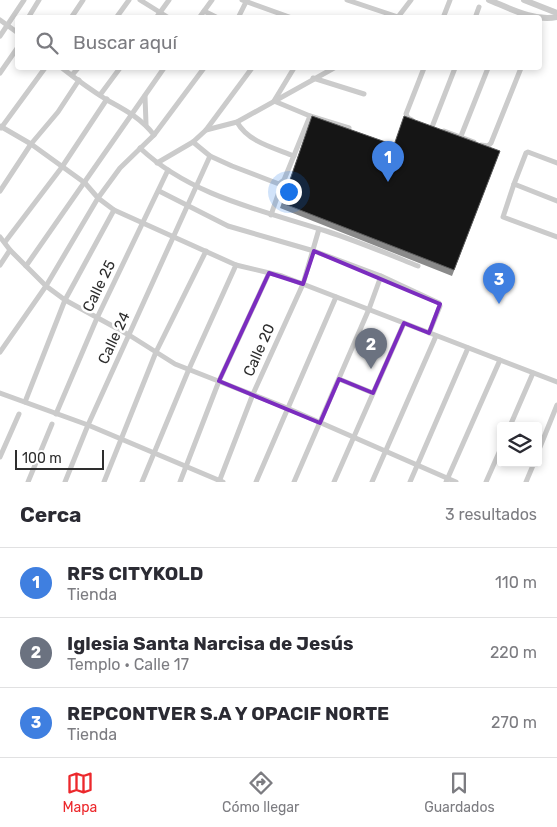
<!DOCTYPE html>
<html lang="es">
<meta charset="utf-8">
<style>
body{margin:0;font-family:Rubik,sans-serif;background:#f7f7f7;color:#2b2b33}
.controls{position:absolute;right:15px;bottom:15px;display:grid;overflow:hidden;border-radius:5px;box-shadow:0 2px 8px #0003}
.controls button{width:45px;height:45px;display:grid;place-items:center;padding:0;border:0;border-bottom:1px solid #e1e1e2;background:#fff;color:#2b2b33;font:25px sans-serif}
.scale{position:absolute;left:15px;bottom:12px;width:89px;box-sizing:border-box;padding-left:5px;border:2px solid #2e2e2e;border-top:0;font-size:14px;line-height:18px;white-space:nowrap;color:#2e2e2e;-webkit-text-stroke:4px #fff;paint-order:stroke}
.you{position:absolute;left:288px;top:191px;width:18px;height:18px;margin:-12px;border:4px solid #fff;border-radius:50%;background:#1a73e8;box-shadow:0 0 0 8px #1a73e833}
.badge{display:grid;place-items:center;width:32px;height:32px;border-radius:50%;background:#ec282c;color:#fff;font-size:16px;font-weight:700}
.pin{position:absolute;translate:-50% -41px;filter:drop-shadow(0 1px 2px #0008)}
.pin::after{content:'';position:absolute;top:26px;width:18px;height:15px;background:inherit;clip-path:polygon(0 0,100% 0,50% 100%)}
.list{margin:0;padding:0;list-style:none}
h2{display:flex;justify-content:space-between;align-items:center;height:65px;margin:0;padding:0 20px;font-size:21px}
h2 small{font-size:16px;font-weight:400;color:#7c7c81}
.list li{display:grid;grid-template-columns:32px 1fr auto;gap:15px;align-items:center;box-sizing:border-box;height:70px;padding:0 20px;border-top:1px solid #e1e1e2}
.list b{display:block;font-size:19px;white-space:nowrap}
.list p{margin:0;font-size:16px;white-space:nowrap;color:#7c7c81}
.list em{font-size:16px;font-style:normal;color:#7c7c81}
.icon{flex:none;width:28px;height:28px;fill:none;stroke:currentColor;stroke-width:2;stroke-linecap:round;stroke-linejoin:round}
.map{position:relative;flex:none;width:557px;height:482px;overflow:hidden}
.search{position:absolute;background:#fff;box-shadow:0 2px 8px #0003;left:15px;right:15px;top:15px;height:55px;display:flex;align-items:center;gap:12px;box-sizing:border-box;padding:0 18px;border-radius:5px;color:#7c7c81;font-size:19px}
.sheet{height:275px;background:#fff}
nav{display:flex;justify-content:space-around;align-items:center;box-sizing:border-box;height:70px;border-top:1px solid #e1e1e2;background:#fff;font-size:14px;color:#7c7c81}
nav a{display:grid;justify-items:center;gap:2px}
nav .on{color:#ec282c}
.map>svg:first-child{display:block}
</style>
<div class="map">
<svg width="557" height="482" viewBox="0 0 557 482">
<rect width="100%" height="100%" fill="#fff"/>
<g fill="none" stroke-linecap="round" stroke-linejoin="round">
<g stroke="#cbcbcb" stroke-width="5">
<path d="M140,0L169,18"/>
<path d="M242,0L292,18"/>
<path d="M347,0L398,17L411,0"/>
<path d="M204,11L218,18"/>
<path d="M28,18L39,0"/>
<path d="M71,18L83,0"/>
<path d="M116,18L129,0"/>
<path d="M156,18L169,0"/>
<path d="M199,18L212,0"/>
<path d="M238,18L247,0"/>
<path d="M443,18L450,0"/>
<path d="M475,18L479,7"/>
<path d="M0,20L18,33"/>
<path d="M0,36L24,0"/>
<path d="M294,68L274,101L310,116L349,128"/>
<path d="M0,73L18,47"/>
<path d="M72,75L78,68"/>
<path d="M313,78L364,94"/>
<path d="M100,95L120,68"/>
<path d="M145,96L146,124"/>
<path d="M412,120L408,118L406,114L424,68"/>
<path d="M237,122C248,142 274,148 294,156"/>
<path d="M0,126L31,144L85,183L98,198L114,210L236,265L282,276L557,382"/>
<path d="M432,127L455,68"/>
<path d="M1,128L45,68"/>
<path d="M206,130L237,122L334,68"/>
<path d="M444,131L474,142"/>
<path d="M154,135L204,68"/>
<path d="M461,136L488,68"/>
<path d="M193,142L210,156L232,166L279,184L284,180L310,116"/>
<path d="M481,145L488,146L491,143L521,68"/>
<path d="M140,148C191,196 261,210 326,231C357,241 388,254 418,266"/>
<path d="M157,163L193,142L206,130L252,68"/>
<path d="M557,163L528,152L526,153L514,184L557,201"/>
<path d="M514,184L503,217L557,237"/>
<path d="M0,191L31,144L58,112L79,80"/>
<path d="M159,191L228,226L314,251L381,276L439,303L440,306L429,333"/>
<path d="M271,215L282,183"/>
<path d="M0,237L10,250L46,286L65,300L129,335L175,364L287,408L456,482"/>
<path d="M5,242L62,167L107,99"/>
<path d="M0,265L10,250"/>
<path d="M26,266L164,68"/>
<path d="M0,352L46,286L98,198L120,168L154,135C141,118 125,110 107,100C91,90 76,79 62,68"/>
<path d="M339,379L373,393"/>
<path d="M0,393L88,425L223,482"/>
<path d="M25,402L65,300L114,210"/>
<path d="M56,414L97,318L168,170"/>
<path d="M510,426L533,373"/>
<path d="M538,452L557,405"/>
<path d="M0,457L19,414"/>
<path d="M28,482L52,424"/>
<path d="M65,482L88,425L210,156"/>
<path d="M104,482L156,352L206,251"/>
<path d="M142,482L189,369L236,265"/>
<path d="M180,482L219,381L269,273"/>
<path d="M219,482L253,394L303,284L319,229"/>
<path d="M256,482L336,297"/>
<path d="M294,482L369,309L381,276"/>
<path d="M334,482L404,323"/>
<path d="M372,482L436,336"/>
<path d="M410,482L468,348"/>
<path d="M446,482L500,360"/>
<path d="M486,482L501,448"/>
<path d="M526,482L534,463"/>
</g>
<g stroke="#cbcbcb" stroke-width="6">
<path d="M489,0C509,8 535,22 557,17"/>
<path d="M524,0L557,13"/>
</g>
</g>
<path fill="#8a8a8a" d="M312,116L394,145L500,151L452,276L280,208Z"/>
<path fill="#151515" stroke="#5b5b5b" d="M312,116L394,145L404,116L500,151L454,270L282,203Z"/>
<path fill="none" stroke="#7b2cbf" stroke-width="4" stroke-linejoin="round" d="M314,251L440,304L429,333L404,323L373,393L339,379L320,423L219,381L269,273L303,284Z"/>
<g text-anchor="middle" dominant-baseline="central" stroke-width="5" stroke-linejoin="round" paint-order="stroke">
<g font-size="15" fill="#2e2e2e" stroke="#fff">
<text transform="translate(99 286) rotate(-64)">Calle 25</text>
<text transform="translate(114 338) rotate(-65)">Calle 24</text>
<text transform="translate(259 350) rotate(-66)">Calle 20</text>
</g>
</g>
</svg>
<div class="controls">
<button><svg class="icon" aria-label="layers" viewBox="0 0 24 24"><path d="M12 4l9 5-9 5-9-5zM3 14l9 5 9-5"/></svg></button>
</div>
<div class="scale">100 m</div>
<div class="you"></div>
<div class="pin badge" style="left:388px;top:182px;background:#3f7fe0">1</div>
<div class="pin badge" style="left:371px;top:369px;background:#6b7280">2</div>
<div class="pin badge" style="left:499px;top:304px;background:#3f7fe0">3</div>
<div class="search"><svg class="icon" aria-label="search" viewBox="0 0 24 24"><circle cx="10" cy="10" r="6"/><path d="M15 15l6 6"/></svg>Buscar aquí</div>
</div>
<section class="sheet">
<h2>Cerca<small>3 resultados</small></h2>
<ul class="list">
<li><span class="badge" style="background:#3f7fe0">1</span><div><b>RFS CITYKOLD</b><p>Tienda</p></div><em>110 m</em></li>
<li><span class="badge" style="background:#6b7280">2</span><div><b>Iglesia Santa Narcisa de Jesús</b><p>Templo · Calle 17</p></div><em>220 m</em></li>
<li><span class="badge" style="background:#3f7fe0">3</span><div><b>REPCONTVER S.A Y OPACIF NORTE</b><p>Tienda</p></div><em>270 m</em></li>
</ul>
</section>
<nav>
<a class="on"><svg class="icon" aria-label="map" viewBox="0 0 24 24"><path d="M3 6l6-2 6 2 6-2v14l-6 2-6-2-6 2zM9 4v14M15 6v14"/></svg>Mapa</a>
<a><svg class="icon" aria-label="directions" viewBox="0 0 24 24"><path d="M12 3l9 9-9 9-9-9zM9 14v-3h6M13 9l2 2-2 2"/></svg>Cómo llegar</a>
<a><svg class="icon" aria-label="saved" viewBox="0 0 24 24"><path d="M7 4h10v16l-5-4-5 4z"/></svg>Guardados</a>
</nav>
